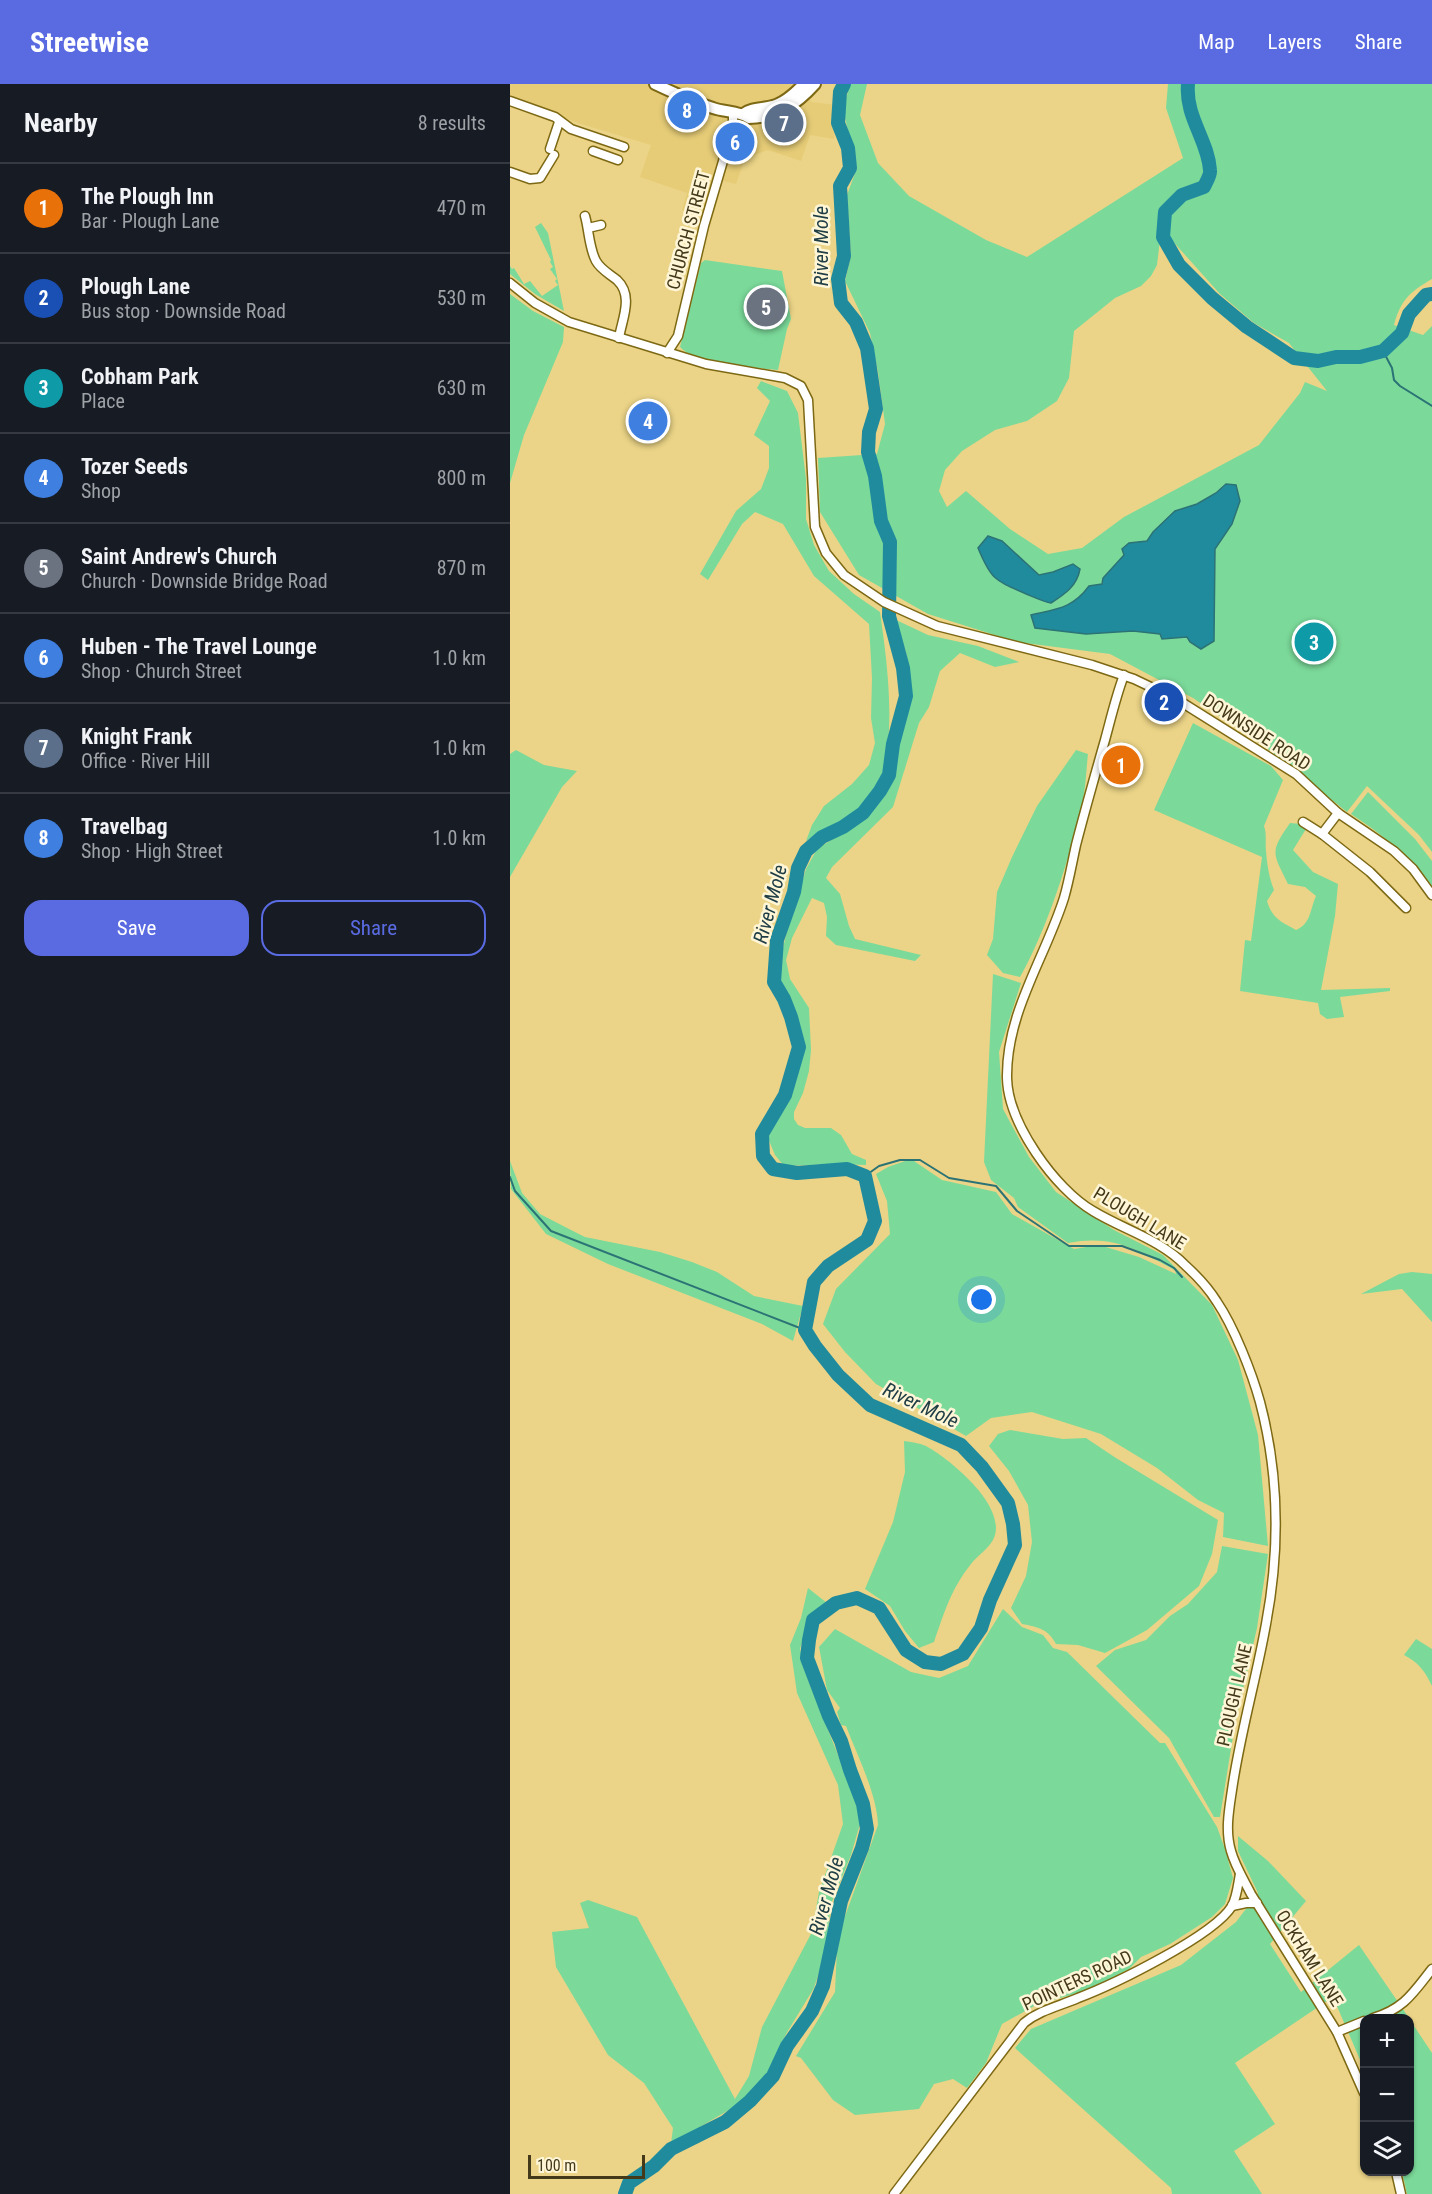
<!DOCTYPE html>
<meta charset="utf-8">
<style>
body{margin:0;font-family:"Roboto Condensed",sans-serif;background:#242831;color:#f1f3f6}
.controls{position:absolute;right:18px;bottom:18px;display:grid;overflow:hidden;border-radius:12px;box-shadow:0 2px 4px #0004}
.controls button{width:54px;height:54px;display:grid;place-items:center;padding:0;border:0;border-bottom:2px solid #363941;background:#171b24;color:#f1f3f6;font:30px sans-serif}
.scale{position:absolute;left:18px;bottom:15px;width:117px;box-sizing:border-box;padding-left:6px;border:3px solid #443a1a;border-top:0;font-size:16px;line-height:21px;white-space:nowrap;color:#443a1a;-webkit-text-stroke:4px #fff6d8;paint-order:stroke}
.you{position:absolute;left:472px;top:1216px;width:21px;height:21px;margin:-15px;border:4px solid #fff;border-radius:50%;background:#1a73e8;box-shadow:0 0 0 9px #1a73e833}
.badge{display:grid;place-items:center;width:39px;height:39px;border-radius:50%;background:#5a6be2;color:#fff;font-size:20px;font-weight:700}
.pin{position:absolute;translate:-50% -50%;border:3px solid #fff;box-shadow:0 2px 6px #0006}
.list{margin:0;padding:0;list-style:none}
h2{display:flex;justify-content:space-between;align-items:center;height:78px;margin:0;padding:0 24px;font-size:26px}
h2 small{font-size:20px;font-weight:400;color:#9ea1a6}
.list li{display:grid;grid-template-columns:39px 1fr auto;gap:18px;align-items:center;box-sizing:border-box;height:90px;padding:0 24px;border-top:2px solid #363941}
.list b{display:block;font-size:22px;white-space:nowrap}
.list p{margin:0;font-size:20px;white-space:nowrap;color:#9ea1a6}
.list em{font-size:20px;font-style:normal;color:#9ea1a6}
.actions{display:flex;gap:12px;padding:18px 24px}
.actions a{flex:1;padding:14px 0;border:2px solid #5a6be2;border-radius:18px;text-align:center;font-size:21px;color:#5a6be2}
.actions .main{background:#5a6be2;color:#fff}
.icon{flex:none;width:33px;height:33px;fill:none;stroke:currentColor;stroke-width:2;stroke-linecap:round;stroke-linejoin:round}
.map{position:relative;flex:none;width:922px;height:2110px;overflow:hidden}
header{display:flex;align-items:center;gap:36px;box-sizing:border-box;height:84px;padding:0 30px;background:#5a6be2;color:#fff}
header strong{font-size:28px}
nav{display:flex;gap:33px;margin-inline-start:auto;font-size:21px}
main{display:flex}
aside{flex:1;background:#171b24}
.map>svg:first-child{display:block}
</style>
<header>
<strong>Streetwise</strong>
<nav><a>Map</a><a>Layers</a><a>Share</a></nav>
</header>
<main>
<aside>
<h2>Nearby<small>8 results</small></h2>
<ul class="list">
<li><span class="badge" style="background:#e8710a">1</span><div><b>The Plough Inn</b><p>Bar · Plough Lane</p></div><em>470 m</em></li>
<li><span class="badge" style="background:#1a4fb4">2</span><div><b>Plough Lane</b><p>Bus stop · Downside Road</p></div><em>530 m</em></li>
<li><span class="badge" style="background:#0f9aa8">3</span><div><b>Cobham Park</b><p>Place</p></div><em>630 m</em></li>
<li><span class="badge" style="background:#3f7fe0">4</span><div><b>Tozer Seeds</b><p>Shop</p></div><em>800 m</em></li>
<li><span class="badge" style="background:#6b7280">5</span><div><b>Saint Andrew's Church</b><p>Church · Downside Bridge Road</p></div><em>870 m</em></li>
<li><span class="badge" style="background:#3f7fe0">6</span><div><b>Huben - The Travel Lounge</b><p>Shop · Church Street</p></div><em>1.0 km</em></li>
<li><span class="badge" style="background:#5c6f8a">7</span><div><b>Knight Frank</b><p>Office · River Hill</p></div><em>1.0 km</em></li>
<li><span class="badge" style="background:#3f7fe0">8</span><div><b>Travelbag</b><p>Shop · High Street</p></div><em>1.0 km</em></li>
</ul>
<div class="actions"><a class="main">Save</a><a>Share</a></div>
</aside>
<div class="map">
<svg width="922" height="2110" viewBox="0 0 922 2110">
<rect width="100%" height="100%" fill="#ebd487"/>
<path fill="#e6cc77" d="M0,0H295L301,18L326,21L325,47L324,55L300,51L291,77L258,66L235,74L226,100L213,97L202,135L172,126L177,109L130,93L141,61L71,40L0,14Z"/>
<g fill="#7bda9a" fill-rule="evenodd">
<path d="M340,0H357L350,31L368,79L399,112L476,156L517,173L673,74L656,24L658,0H922V195C900,208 891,215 884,241L913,251L922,242V768L909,751L857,702L837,728L754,662L683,614L600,570L507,558L418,530L349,491L310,428L308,374L367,370L375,340L368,288L360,249L335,197L341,172L337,111L347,84L333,26ZM659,153L710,210L744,239L779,259L817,307L795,298L790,309L749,361L614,433L572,464L538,470L500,445L456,407L437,423L429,407L435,386L452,367L485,346L517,337L547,317L559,294L564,247L605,214L631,202L641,192L647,181L650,156Z"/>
<path d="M31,139L38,149L54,227L25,210L0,190V182L2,185L4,184L14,200L20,197L32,212L48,201L45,197L47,195L40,185L43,183L40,178L41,176L25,143Z"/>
<path d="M195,176L272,187L281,235L277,245L268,286C243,283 187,281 170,263L191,179Z"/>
<path d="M0,210L23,227L54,243L53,258L14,351L0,399Z"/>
<path d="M251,297L277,307L288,329L296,395V435L304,461L319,487L344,510L370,528C377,578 395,693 349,728C346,730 340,732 337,734C323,741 309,748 296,757L302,741L314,722L342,700L359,681L365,659L361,634L362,594L359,540L304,492L273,440L245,428L232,440L198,496L190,490L226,427L251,405L259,384V362L244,351L260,317L247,304Z"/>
<path d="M384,535L418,551L468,562L509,578L485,583L450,569L430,587L419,623L409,639L383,723L322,783L316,794L330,810L339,842L345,855L411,871L405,877L326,861L316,852L317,833L314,819L302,814L282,854L276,876L280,895L299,924L301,966L299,987L293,1009L284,1028V1035L288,1041L295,1044H321L331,1051L342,1070L356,1076V1081L325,1080L274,1082L265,1071L258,1054L293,970L287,935L268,898L270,877L277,847L296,785L307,765L347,740L367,718L383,693L387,664L401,608L396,568Z"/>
<path d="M683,639L761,682L773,696L754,742C757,750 755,758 756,767C757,780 759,794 764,806L757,817C762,834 771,838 786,846C801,840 800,825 806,812L795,803L778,800C763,769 759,769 780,739L791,740L796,745L783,766L803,788L828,800L825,832L811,906L880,904V907L830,913L834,933L817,935L810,930L808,919L730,907L735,856L741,857L752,773L644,726Z"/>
<path d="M6,666L34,681L67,687L52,703L0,793V670Z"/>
<path d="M566,666L578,670C576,687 576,704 572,720C560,773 537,846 510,893L493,889L477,871L483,855L487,808L502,773L527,722Z"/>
<path d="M858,708L905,755L922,777V802C900,773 872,750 841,730Z"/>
<path d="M483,890L511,899L489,968L493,1025L519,1073L546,1108L604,1146L653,1171L702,1221L728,1276L748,1351L758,1462L713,1453L714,1429L688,1416L647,1384L591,1350L522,1328L481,1334L456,1352L366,1300L335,1268L313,1240L326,1205L380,1150L377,1117L366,1090L378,1083L401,1075L432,1096L486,1108L502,1130L564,1165L589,1161L629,1173L666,1190L665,1186C627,1166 603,1150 558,1159L508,1123L504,1114L481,1096L474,1078Z"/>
<path d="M0,1077L12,1109L30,1130L61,1146L75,1153L150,1168L182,1178L207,1188L244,1212L293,1222L283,1257L252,1240L98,1180L36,1150L1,1105Z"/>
<path d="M902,1188L922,1190V1238L892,1205L851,1210L889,1190Z"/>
<path d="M500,1346L553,1355L576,1354L606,1374L708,1436L702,1470L689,1502L637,1546L595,1569L568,1561L546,1560C538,1545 528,1543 512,1540L501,1524L516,1492L522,1458L518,1421L499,1387L479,1362L488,1350Z"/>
<path d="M394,1357C401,1358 409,1359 416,1362C440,1375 500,1424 483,1456C478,1465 467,1472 461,1480C441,1505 434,1529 424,1558L409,1564L395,1547L380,1522L355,1505L383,1438L395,1388Z"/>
<path d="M712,1462L758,1470L747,1544L725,1640L710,1733H704L659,1654L586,1582L605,1566L636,1556L660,1532L678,1520L707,1488Z"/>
<path d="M298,1504L317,1519L300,1532L290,1565L298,1596L346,1716L350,1740L341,1771L321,1820L315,1870L304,1904L276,1950L258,1988L229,2020L161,2060L163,2044L134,1999L98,1971L46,1883L42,1848L79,1844L70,1819L78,1816L127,1833L225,2015L239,1992L252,1943L302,1848L309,1808L333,1740L328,1701L287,1609L280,1561L291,1534Z"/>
<path d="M493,1525L512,1543L533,1551L543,1564L557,1568L650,1659H655L707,1743L715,1765L723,1794L715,1820L702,1833L660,1860L631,1873L619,1885L578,1906L526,1921L492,1940L476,1979L457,2004L443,1995L424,2000L409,2025L345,2031L323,2016L291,1974L286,1972L325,1908L327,1864L334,1835L368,1741C367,1710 347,1671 336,1642L331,1641L327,1628L330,1624L317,1606L309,1563L325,1545L401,1588L429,1594L458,1582Z"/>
<path d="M906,1555L922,1565V1602C915,1587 909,1579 894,1571Z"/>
<path d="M728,1752L758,1777L796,1817L760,1860L791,1908L849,1861L899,1934H854V1985L823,1913L725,1979L765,2040L724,2067L752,2110H662L661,2104L505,1964L521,1945L671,1881L726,1838L748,1809L728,1767Z"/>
<path d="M900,1936L922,1969V2110H897L892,2088H900Z"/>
</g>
<g fill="#218b9e" stroke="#2c7376" stroke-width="1.5">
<path d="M716,400L726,401L730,417L722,440L705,465L704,557L691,565L680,558L677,553L652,555L650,550L623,547L576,550L525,544L521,531C547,525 563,524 579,502L592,500L593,494L614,471L612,465L619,459L637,457L643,448L665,427L687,420L706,409Z"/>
<path d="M478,452L492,457L529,491L543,488L563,480L570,485C567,502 555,510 541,519C531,517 524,513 514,509C484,496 481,495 468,464Z"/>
</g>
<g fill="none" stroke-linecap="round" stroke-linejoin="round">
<g stroke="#2c7376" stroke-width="2">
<path d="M873,267L882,284L884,296L890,302L922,322"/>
<path d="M355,1092L369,1082L390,1076H410L439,1094L486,1102L507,1127L559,1162H612L650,1176L664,1184L672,1193"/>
<path d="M0,1093L5,1107L41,1147L295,1246"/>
</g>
<g stroke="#218b9e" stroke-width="14">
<path d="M678,0C675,33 698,56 700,86C701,91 696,98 694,103L672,111L655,128L653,153L669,181L702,214L737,243L784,274L808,277L826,273H850L873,267L892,249L899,230L916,211L922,210"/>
<path d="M115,2110L119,2099L144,2082L161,2065L215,2038L240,2017L263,1992L277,1962L302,1927L313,1902L331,1817L352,1764L357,1745L353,1720L340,1686L331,1657L319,1632L297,1574L299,1556L303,1536L326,1519L347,1514L369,1524L396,1566L415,1578L431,1580L453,1570L471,1544L480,1516L505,1461L503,1440L498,1419L472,1383L451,1361L360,1321L328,1291L305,1262L295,1246L304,1198L318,1182L357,1156L365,1137L355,1092L337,1085L287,1089L263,1085L253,1072L252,1050L275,1011L289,963L281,933L274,915L264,898L267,856L284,808L288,784L296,767L312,753L333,743L353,729L370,707L379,691L383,660L396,612L393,584L379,532L380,458L371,437L365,392L358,368L359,348L366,325L357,264L346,238L331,219L328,195L334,172L330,102L340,84L338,64L328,39L330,8L334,0"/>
</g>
<g stroke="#7d6814" stroke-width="11">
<g id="minor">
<path d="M0,17L45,33L61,45L114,63"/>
<path d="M40,65L49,38"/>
<path d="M83,67L108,76"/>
<path d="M0,88L20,95L30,94L44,71"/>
<path d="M75,132C79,146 79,164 86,177C91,186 100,190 107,196C124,212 112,235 109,254"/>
<path d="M78,144L91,141"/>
<path d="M0,199L25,219L59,238L196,280L275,294L291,302L298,316L305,443L316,469L334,491L374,518L427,542L582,581L624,595L668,616L786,690L828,729L884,767L903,785L922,811"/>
<path d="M157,269L168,252L194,142L223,43V29"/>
<path d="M614,591C606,612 601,634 595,656C585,691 575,726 566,761C562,779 559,797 554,814C535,874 496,929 497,994C498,1039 545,1105 583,1127C614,1146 650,1155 676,1182C687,1192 699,1205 707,1218C724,1243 742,1289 750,1318C769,1390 770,1466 756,1540C746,1596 730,1650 722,1706C719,1726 715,1747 721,1767C725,1782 734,1796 741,1810L827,1948L854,2009"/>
<path d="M793,738L812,750L828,729"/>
<path d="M812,750L860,788L896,824"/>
<path d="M722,1822L736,1819H747"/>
<path d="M863,1934C894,1925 903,1909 922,1885"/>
<path d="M827,1948L854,1937"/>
<path d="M886,2088L891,2110"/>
<path d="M384,2110L514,1939C530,1926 550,1922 568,1914C602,1901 704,1852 722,1822C727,1813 728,1800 730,1790"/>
</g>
</g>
<g stroke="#7d6814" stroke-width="14">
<g id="major">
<path d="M145,0C164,9 183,18 203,24C214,28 229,27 239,34C268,33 286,21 305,0"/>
<path d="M233,30C241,23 256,25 266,21C277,17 286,8 294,0"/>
</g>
</g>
<use href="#minor" stroke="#fff" stroke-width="8"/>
<use href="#major" stroke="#fff" stroke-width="10"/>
</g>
<g text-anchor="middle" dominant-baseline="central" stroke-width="5" stroke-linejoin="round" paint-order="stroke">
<g font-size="18" fill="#443a1a" stroke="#fff6d8">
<text transform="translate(178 146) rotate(-75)">CHURCH STREET</text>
<text transform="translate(747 648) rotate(33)">DOWNSIDE ROAD</text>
<text transform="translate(630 1134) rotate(31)">PLOUGH LANE</text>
<text transform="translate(724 1611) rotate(-77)">PLOUGH LANE</text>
<text transform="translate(800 1874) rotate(58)">OCKHAM LANE</text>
<text transform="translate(567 1896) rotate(-25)">POINTERS ROAD</text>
</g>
<g font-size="20" font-style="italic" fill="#203e45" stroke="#fff6d8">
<text transform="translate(311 162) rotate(-90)">River Mole</text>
<text transform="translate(260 820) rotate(-75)">River Mole</text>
<text transform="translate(411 1321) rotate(25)">River Mole</text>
<text transform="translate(316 1812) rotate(-74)">River Mole</text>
</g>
</g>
</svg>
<div class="controls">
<button>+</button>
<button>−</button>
<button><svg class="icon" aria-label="layers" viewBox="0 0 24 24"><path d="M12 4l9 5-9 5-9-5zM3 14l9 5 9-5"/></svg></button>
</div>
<div class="scale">100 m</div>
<div class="you"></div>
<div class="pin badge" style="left:611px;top:681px;background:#e8710a">1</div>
<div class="pin badge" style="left:654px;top:618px;background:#1a4fb4">2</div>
<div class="pin badge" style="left:804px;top:558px;background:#0f9aa8">3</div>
<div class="pin badge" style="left:138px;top:337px;background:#3f7fe0">4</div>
<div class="pin badge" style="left:256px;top:223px;background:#6b7280">5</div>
<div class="pin badge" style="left:225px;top:58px;background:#3f7fe0">6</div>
<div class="pin badge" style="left:274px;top:39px;background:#5c6f8a">7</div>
<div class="pin badge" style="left:177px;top:26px;background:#3f7fe0">8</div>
</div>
</main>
